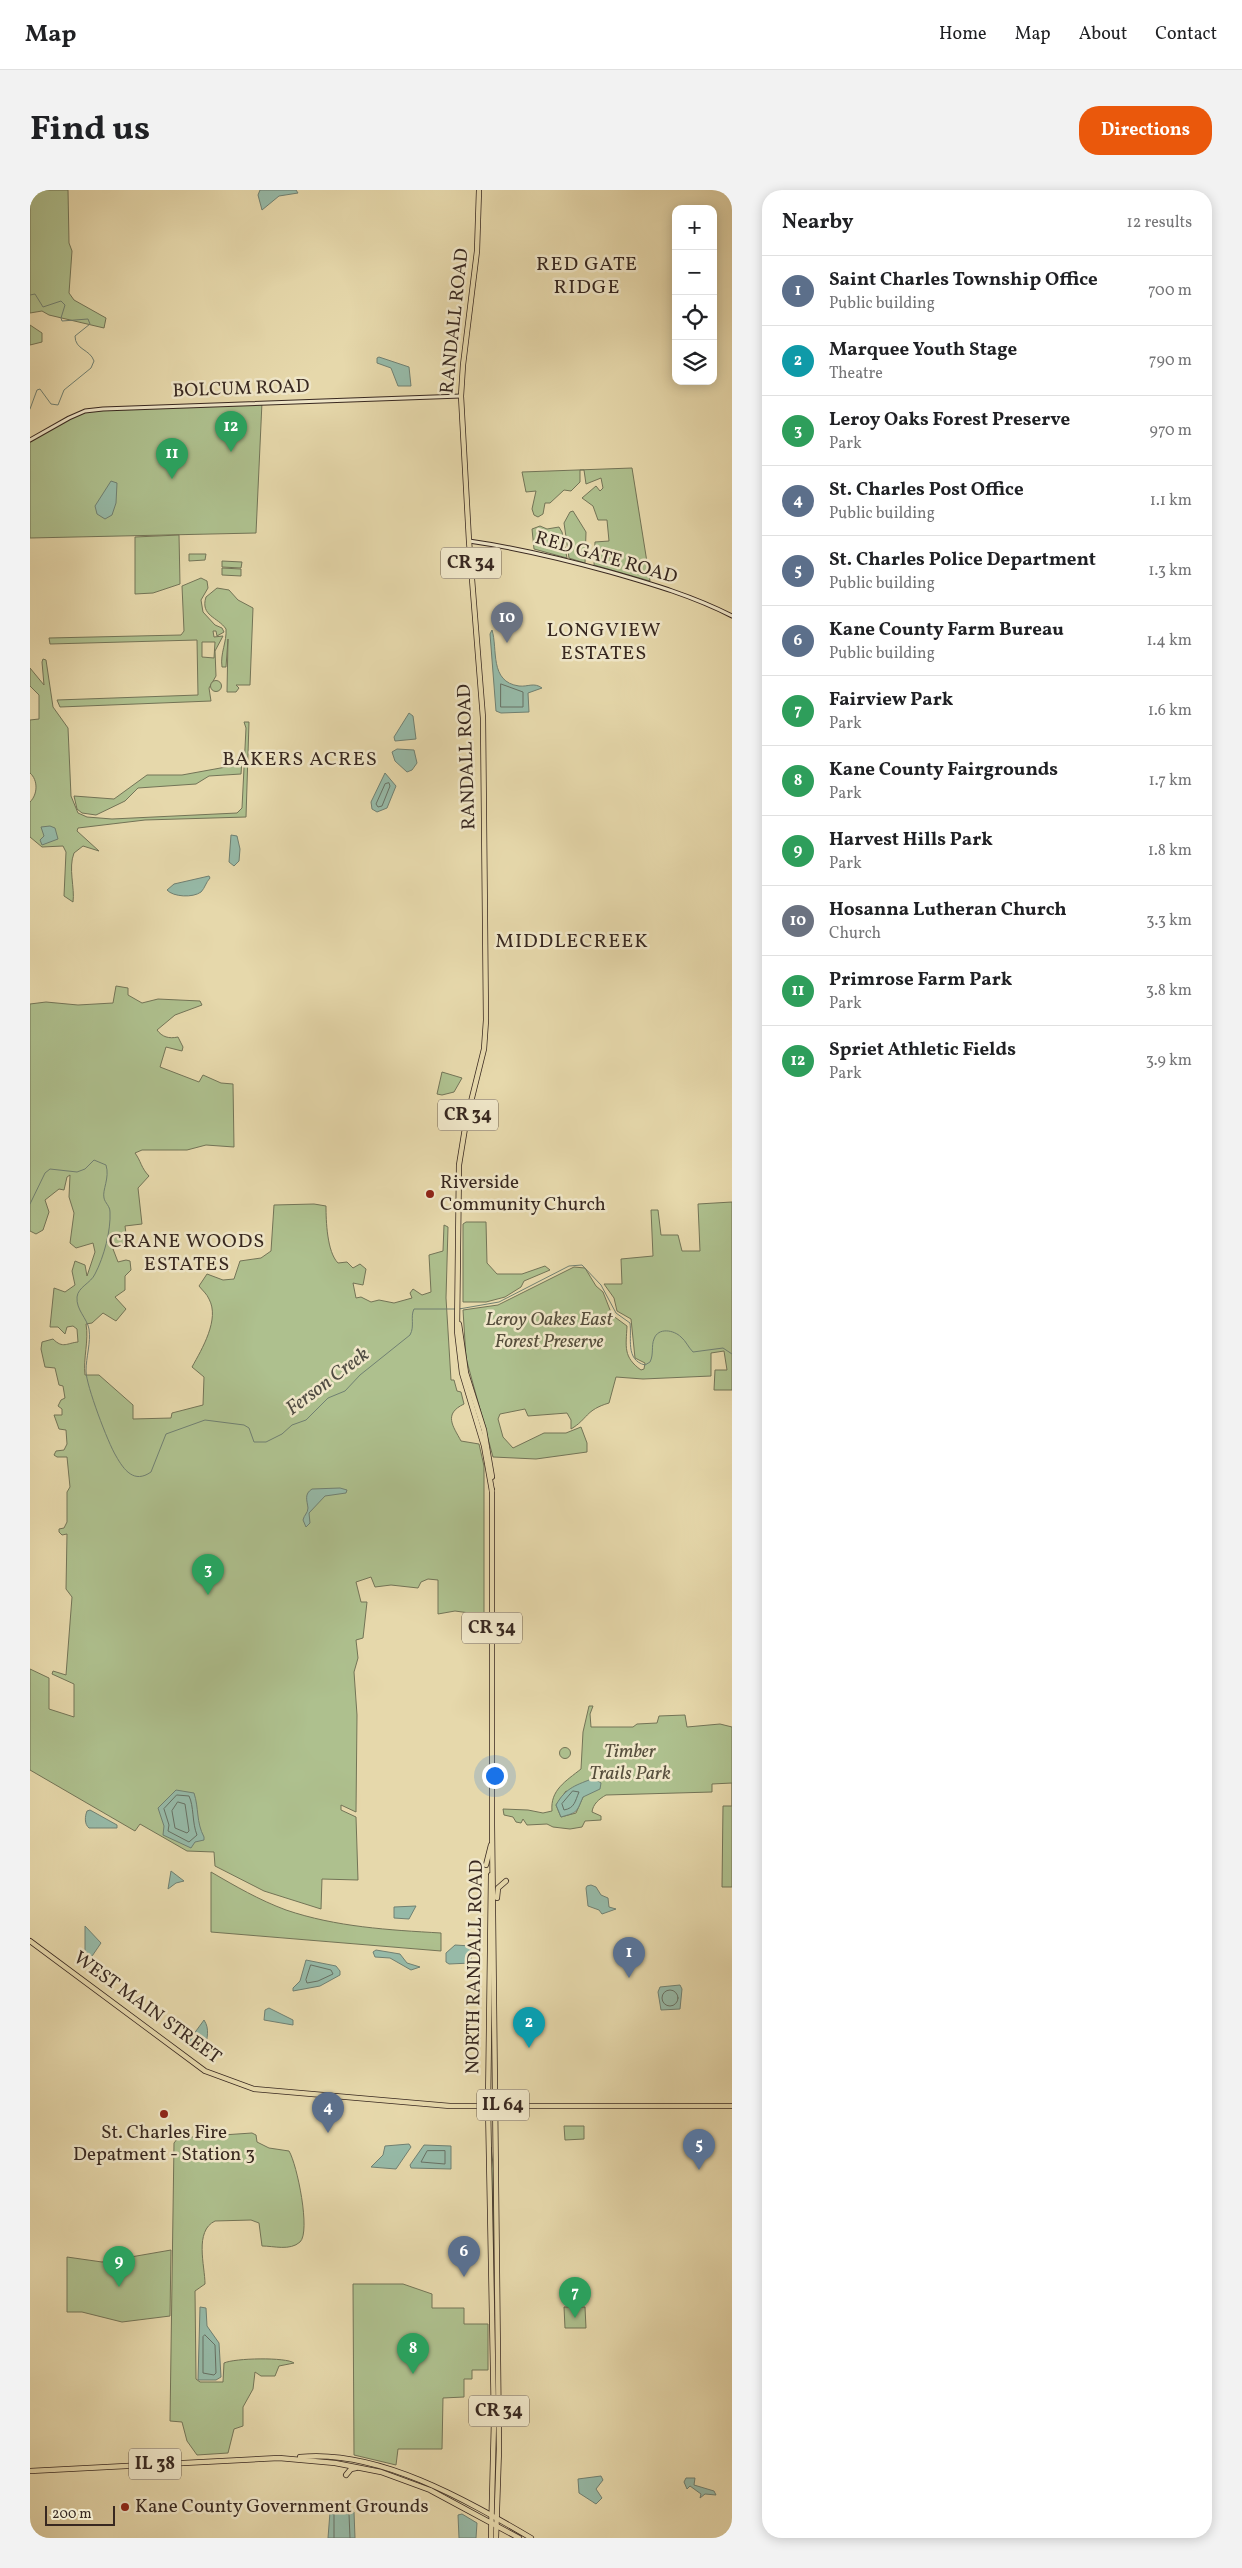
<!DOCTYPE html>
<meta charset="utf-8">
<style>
body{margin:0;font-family:Vollkorn,serif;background:#f2f2f2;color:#202124}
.controls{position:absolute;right:15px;top:15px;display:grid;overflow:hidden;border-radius:10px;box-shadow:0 2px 12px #0003}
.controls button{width:45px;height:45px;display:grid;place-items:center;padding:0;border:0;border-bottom:1px solid #e0e0e0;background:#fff;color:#202124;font:25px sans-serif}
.scale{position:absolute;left:15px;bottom:12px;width:70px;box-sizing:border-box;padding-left:5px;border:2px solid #382820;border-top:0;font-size:14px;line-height:18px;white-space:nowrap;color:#382820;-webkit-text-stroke:4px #efe6c8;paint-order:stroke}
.you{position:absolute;left:464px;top:1585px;width:18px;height:18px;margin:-12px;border:4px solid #fff;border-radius:50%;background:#1a73e8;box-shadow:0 0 0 8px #1a73e833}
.badge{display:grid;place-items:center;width:32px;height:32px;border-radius:50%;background:#ea580c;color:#fff;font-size:16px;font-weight:700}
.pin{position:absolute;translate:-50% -41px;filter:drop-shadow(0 1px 2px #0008)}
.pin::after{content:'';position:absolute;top:26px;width:18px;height:15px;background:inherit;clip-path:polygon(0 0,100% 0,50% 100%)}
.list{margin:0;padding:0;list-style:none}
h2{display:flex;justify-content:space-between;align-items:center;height:65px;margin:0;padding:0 20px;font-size:21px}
h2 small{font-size:16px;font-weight:400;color:#757577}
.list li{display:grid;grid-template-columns:32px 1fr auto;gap:15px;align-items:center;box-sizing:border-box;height:70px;padding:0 20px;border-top:1px solid #e0e0e0}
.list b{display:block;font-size:19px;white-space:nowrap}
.list p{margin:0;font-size:16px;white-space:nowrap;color:#757577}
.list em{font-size:16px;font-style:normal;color:#757577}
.icon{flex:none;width:28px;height:28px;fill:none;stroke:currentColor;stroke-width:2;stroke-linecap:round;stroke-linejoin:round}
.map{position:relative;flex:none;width:702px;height:2348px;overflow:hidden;border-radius:20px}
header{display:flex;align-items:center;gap:30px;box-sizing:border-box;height:70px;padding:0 25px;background:#fff;border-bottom:1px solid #e0e0e0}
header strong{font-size:24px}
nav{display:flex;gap:28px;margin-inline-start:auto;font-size:18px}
.intro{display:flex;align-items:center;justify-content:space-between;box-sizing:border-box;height:120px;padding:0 30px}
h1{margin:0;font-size:35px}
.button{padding:12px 22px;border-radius:20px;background:#ea580c;color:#fff;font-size:18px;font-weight:700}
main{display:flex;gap:30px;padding:0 30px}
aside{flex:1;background:#fff;border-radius:20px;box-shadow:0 2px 12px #0003}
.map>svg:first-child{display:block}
</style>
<header>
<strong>Map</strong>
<nav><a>Home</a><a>Map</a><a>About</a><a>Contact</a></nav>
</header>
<div class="intro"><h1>Find us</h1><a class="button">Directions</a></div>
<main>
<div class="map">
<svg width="702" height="2348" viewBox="0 0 702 2348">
<rect width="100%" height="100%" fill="#e6d8ab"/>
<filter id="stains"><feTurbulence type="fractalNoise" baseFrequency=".004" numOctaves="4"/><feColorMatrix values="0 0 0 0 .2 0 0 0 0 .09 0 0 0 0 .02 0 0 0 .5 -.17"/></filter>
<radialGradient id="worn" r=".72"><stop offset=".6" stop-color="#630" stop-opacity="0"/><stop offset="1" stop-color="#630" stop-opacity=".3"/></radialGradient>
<g fill="#aec08e" stroke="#737457" fill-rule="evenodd">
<path d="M0,0H38L39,53L42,61L39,103L44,110L76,128L74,138L19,125L12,121L0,123Z"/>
<path d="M0,135L12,143V152L0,155Z"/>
<path d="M232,212L226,343L0,348V252L48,224L55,221Z"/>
<path d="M602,278L620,391L564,375L565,352L579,351L577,330H568L563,316L552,308L566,296L570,301L573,298L571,288L556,294L554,280H550V292L541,301L534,300L520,313H515L513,324L508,327L504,325L502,319L506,301L496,302L492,282Z"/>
<path d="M543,321L556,342L555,373L539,368L534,333L540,322Z"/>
<path d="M510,336L517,339L529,337L532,342L537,368L504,359L502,339Z"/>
<path d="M149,345L150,394L123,403L105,404V347Z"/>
<path d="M159,364H176L175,370L159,371Z"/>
<path d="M192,371L212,372L211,378L192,377Z"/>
<path d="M192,378L211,379V386L192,385Z"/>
<path d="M171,388L177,391L178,398L171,410L173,422L185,435L192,438L194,442L187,446L186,441H183L184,447L193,446L185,461L186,486L179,498L181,511L30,517L27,510L168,505L167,450L20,454L19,448L151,445L154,441L152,396ZM172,452H185L184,468L172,467Z"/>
<path d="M187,398L199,400L208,410L223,418L220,495H206L209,498L206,502H197L198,449L196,477H192C190,463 197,452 196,439C188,427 170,426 176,407Z"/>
<path d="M13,469L16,470L23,517L38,538L41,606L48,623L57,627L82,629L207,623L212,618L216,538L214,532H219L216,627L115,630L48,638L47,641L69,661L53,656L44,663C38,678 45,698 43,712L34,706L36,662L33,656L12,657L0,647V612C8,604 8,590 0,583V530L9,529V505L0,496V478L14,495L12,472Z"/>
<circle cx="186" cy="496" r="5.5"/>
<path d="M212,570L211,584L179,586L166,594L108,598L95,611L66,625L52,623L47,619L44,606L84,609L117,585H152L207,575Z"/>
<path d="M86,796L98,798V805L112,813L128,809L170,811L172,815L145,825L127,840C132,847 139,849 148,847L153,857L152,861L136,857L130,877L169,892L173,885L191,893L203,894L204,957L176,955L157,960H112L105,963C111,971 111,978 119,986L108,998L112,1034L95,1036L97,1051L83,1059L88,1072L96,1070L100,1071L101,1080L95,1086V1100L85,1107L96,1119L86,1131L73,1123L62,1133L56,1134C59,1151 53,1168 55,1185H69L103,1215V1229L141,1228L142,1223L173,1215L174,1187L162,1177C172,1159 190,1129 179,1109C177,1104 172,1100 169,1096L177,1084L193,1090L204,1089L210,1071L231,1068L241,1061L244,1015L284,1014L296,1016C296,1031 297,1062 308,1073L317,1072L323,1078L330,1074L336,1079L333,1095L323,1093L326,1108L331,1107L341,1112L349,1110L364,1113L382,1108L380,1103L383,1099L392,1105L401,1102L399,1065L413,1061L414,1035L418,1037L416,1108L421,1190H424L427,1201L431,1202L434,1214C413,1224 423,1236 431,1251L449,1254L454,1276V1425L425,1421L408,1424V1390L398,1389L391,1392L388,1398L361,1395L345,1397L341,1387L326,1392L331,1412H337L333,1448L326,1450L328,1468L324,1482L327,1525L326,1622L311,1615V1620L326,1627L328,1690L292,1689L291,1719L234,1701L185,1676L184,1662L157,1661L110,1634L105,1641L0,1580V1479L19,1488V1519L44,1527V1494L22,1484L23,1481L36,1485L42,1407L36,1399L37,1344L32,1345L29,1342V1339L34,1338L37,1332V1302L40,1297L37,1267H27L24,1265L26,1261L34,1260L37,1254L36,1240L29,1239L24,1225H32V1219L28,1216L31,1210L35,1208L33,1196L29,1195L25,1178L15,1177L11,1159L12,1152L23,1149C33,1159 37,1153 48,1152L47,1139L43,1136L37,1137L35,1144L28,1137H20L24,1098L35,1102L45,1095L42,1081L45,1071L55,1075L57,1086L65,1062L63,1053L46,1058L40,1053L44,1023L39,1007L40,985L37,987L34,1000L29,999L15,1010L19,1022L13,1040L6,1044L0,1041V814L16,812L48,815L83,813Z"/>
<path d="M412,882L432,888L424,902L412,905L407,904Z"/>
<path d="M702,1012V1200H684L685,1180H697L694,1161L681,1163V1186L613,1189L586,1187L579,1213C555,1220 558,1229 541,1239V1230L537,1223L498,1226L495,1219L470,1224L468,1229L473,1247L483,1258L514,1243H536L551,1237L557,1253V1262L506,1269L463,1267L436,1168L433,1120L468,1115L544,1077L555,1078L566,1096L573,1102L582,1125L597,1136C596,1157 593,1167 611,1180L614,1179L615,1173L605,1168L601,1129L587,1121L584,1108L574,1094H592L591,1069L623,1066L621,1020H628L631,1045H648L652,1061H670L668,1014Z"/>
<path d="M436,1032H456L457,1073L467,1084H492L515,1076L520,1080L494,1091L491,1097L475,1107L456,1112H433V1034Z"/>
<path d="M559,1516H563L560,1524L561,1537H603L607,1534L627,1533L629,1526L655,1525L657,1537L690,1534L702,1537V1697H692L693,1616H702V1593L682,1594V1602L576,1605C569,1609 563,1614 562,1622L571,1626V1630L555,1631L552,1637L540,1639L523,1637L517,1634L497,1635L493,1629L491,1633L486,1632L483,1627L474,1625L473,1619L498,1620L513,1623L522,1621C520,1600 536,1591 551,1579L553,1542ZM536,1601L553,1607L546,1623L531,1627L526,1615Z"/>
<circle cx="535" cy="1563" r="5.5"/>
<path d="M181,1682C205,1696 229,1710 256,1720C306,1737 359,1740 411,1743V1761L181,1742Z"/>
<path d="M534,1936H554V1949L535,1950Z"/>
<path d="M222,1943L226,1945L227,1952L239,1958L259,1961C267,1974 281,2042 270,2052C260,2061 244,2056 232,2056L229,2033L221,2030L185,2031C164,2041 175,2076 175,2094L165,2101L166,2189L170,2192H193L194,2173C205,2168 256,2167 264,2173L249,2176L245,2186H231L225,2182L223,2199L213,2217V2236L204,2239L198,2263L167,2265L157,2251L152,2232L140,2231L144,1953L148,1948Z"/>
<path d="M461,1957L464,1983V2081Z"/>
<path d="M141,2060L140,2126L92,2132L52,2122H37V2067L72,2072Z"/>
<path d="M323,2094H373L402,2104V2118H434V2134H458V2180H442V2189H434V2207L413,2208L412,2259H368L366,2275L324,2265Z"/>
<path d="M534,2117H555L556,2138H535Z"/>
</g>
<g fill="#96baa8" stroke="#708072">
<path d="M230,0H266L268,3L249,6L232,20L228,5Z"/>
<path d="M349,167L379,177L381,196H368L361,178L347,173V168Z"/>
<path d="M81,291L87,293L86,313L82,325L75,329L67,324L65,316Z"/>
<path d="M462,440C468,459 459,492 489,496C498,497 504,492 512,498L498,503L499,522L471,523L466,521L460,444Z"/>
<path d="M379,523L383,526L386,549L365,551L364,547Z"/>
<path d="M367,559L384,560L387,573L382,580L377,582L365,571L362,562Z"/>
<path d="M355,583L366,596L357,618L347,622L342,619L341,612Z"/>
<path d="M20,636L25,638L28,649L12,655L10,650L14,646L11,637Z"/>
<path d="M201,645L207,646L210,659L209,671L204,676L199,672Z"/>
<path d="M179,686L180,688C176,692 175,698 171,702C163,708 143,707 137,700L144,694Z"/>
<path d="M310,1298L317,1300L316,1303L295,1306L279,1323L280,1333L276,1337L273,1330C274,1325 278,1323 278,1318C277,1310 274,1304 282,1299Z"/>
<path d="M564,1588L571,1593L570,1599L553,1607C546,1623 548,1622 531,1627L526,1615C536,1597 547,1595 564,1588Z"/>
<path d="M146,1600L164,1603C169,1618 166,1632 174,1647V1650L165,1652L161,1658L133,1645L134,1636L128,1618Z"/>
<path d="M60,1620L87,1635V1638H59C54,1634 55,1626 57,1621Z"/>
<path d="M141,1681L154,1691L146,1693L138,1699Z"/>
<path d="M561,1695L566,1697L571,1705L578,1708L579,1717L586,1719L572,1724L569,1720L558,1716L556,1698L557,1696Z"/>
<path d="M386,1716L379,1729L364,1728V1717Z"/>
<path d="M55,1736L71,1753L56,1775L55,1774Z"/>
<path d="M425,1755L441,1756V1773L419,1774L416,1772V1763Z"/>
<path d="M346,1760L370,1764L377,1773L390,1777L381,1780L360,1768L345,1767L343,1762Z"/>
<path d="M276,1770L306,1776L310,1781V1785L290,1796L263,1801V1798L270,1791Z"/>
<path d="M650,1795L652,1799L650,1819L631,1820L628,1802L630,1797Z"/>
<path d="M239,1818L263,1830V1835L234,1830L235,1820Z"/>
<path d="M174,1830C180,1839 177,1848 175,1859L169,1860L158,1852Z"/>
<path d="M379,1954L381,1957L366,1979L341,1977L353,1965L355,1956Z"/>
<path d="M394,1955L421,1956V1979L381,1978L380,1975Z"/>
<path d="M170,2117L176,2118L177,2136L189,2153L191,2187L186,2190H168Z"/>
<path d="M571,2286L573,2290L566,2299L572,2308L566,2314L549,2303L548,2289Z"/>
<path d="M656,2288H665L664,2295L684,2301L686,2305L675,2304L670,2308L671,2304L660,2296L657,2299L654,2292Z"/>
<path d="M308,2316L318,2317L324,2322L325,2348H298L300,2322Z"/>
<path d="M432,2324L447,2333L446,2348H429L428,2325Z"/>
</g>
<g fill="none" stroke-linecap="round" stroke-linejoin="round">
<g stroke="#677164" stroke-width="1">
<path d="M471,494L493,502V517H471Z"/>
<path d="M359,593L360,596L352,616L348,617L346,614L355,594Z"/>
<path d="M543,1601L549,1602C545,1611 545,1618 534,1620L532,1614Z"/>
<path d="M147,1605L159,1606C164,1616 162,1633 167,1645L159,1652L138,1641L139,1635L134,1619Z"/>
<path d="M148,1612L155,1614L159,1641L157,1643L145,1638L142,1621Z"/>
<path d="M281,1775L301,1780L303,1784L288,1791L277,1793L276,1790Z"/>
<circle cx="640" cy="1808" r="8"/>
<path d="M415,1961V1974L391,1972L397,1961Z"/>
<path d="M175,2145L185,2155L186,2183L184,2185L173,2183V2147Z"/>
<path d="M304,2348V2324L311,2321L319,2324L320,2348"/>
</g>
<g stroke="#708072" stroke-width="1">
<path d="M0,105L5,104L13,117L31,111L35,115L31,128L32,131L58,129L60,134L45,146C45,160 60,159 64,171L61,178L34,200L28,215L21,214L10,199L7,200L0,219"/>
<path d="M0,1014L15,983L20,979L47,982L55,979L64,970L76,975C80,988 72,1000 74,1008C75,1013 80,1016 80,1022C81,1040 74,1067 65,1084C61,1093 48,1097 47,1107C46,1120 57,1128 59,1139C61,1153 56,1167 56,1181C56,1195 78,1253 86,1266C94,1280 104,1294 121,1282L136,1244L175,1230L214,1235L219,1238L224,1252H236L252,1244L262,1235L276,1230L298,1208L315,1201L330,1185L380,1145C385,1136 380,1127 384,1119H425"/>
<path d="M429,1119L469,1112L539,1076L552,1075L571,1095L586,1123L600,1133C602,1148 595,1170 615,1175L620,1172C624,1164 621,1156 624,1149C628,1137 644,1140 651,1147C656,1151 658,1157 663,1162L693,1158L702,1164"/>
</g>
<g stroke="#382820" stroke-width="5">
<g id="secondary">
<path d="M0,250L39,228L55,221L73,219L431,206"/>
<path d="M439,351C488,358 533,369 580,382C622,394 663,406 702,426"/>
</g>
</g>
<g stroke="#382820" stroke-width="6">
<g id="primary">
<path d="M449,0L447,61L433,175L431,206L439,351L453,528L456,830L454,859L436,932L429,975L427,1141L432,1183L454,1256L462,1301"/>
<path d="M429,1134L436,1183L454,1240L462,1287"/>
<path d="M462,1300V1635L469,2259L466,2348"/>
<path d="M456,1675L461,1655"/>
<path d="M461,1685L458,1915L464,2230L461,2348"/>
<path d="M467,1708L468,1698L476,1691"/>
<path d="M0,1751L175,1881L224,1899L420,1916H702"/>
<path d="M270,2267C348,2259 436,2310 501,2348"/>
<path d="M0,2281L249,2268L305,2273L351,2282L400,2300L489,2348"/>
<path d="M316,2285L321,2279L326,2278"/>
</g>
</g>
<use href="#secondary" stroke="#efe6c8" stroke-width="3"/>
<use href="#primary" stroke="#e6d8ab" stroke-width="4.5"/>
</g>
<g fill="#8f2418" stroke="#efe6c8" stroke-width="2">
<circle cx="400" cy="1004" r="5"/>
<circle cx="134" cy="1924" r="5"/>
<circle cx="95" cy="2317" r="5"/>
</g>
<g text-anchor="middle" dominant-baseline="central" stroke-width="5" stroke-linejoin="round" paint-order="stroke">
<g fill="#efe6c8" stroke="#6f6152" stroke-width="1">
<rect x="411" y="357.5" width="60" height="31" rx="4"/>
<rect x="408" y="909.5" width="60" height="31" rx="4"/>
<rect x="432" y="1422.5" width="60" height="31" rx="4"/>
<rect x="447" y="1899.5" width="52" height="31" rx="4"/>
<rect x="439" y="2205.5" width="60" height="31" rx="4"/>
<rect x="99" y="2258.5" width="52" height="31" rx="4"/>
</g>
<g font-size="18" font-weight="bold" fill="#382820">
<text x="441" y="373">CR 34</text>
<text x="438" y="925">CR 34</text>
<text x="462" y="1438">CR 34</text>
<text x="473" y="1915">IL 64</text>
<text x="469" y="2221">CR 34</text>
<text x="125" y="2274">IL 38</text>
</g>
<g font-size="19" fill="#382820" stroke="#efe6c8">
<text transform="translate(425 131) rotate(-84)">RANDALL ROAD</text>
<text transform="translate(211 199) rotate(-2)">BOLCUM ROAD</text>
<text transform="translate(576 368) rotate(16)">RED GATE ROAD</text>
<text transform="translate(437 567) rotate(-92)">RANDALL ROAD</text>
<text transform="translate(445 1777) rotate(-89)">NORTH RANDALL ROAD</text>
<text transform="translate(117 1818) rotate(36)">WEST MAIN STREET</text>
</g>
<g font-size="19" fill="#382820" stroke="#efe6c8" text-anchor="start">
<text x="410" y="993">Riverside<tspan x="410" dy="22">Community Church</tspan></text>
<text x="134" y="1943" text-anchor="middle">St. Charles Fire<tspan x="134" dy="22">Depatment - Station 3</tspan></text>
<text x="105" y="2317">Kane County Government Grounds</text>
</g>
<g font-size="19" font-style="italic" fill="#564e3c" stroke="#efe6c8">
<text x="519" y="1130">Leroy Oakes East<tspan x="519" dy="22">Forest Preserve</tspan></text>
<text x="600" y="1562">Timber<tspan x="600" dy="22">Trails Park</tspan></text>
</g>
<g font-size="20" letter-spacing="1" fill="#382820" stroke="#efe6c8">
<text x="557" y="75">RED GATE<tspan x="557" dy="23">RIDGE</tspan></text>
<text x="574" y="441">LONGVIEW<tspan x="574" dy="23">ESTATES</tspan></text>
<text x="270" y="570">BAKERS ACRES</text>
<text x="542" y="752">MIDDLECREEK</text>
<text x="157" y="1052">CRANE WOODS<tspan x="157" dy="23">ESTATES</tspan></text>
</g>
<g font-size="20" font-style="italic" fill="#504c42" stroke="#efe6c8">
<text transform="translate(298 1192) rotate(-37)">Ferson Creek</text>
</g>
</g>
<rect width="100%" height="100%" filter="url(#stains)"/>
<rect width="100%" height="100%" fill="url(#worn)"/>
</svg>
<div class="controls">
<button>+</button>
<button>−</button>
<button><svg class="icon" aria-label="locate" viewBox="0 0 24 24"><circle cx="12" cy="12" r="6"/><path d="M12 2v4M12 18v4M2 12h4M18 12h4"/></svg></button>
<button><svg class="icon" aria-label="layers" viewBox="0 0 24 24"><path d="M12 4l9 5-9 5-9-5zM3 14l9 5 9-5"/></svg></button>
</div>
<div class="scale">200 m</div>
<div class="you"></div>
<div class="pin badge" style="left:599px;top:1788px;background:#5c6f8a">1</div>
<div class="pin badge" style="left:499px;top:1858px;background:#0f9aa8">2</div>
<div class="pin badge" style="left:178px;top:1405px;background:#2e9e5b">3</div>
<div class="pin badge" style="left:298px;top:1943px;background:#5c6f8a">4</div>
<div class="pin badge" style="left:669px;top:1980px;background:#5c6f8a">5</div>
<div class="pin badge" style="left:434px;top:2087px;background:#5c6f8a">6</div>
<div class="pin badge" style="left:545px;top:2128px;background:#2e9e5b">7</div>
<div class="pin badge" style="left:383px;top:2184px;background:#2e9e5b">8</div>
<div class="pin badge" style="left:89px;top:2097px;background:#2e9e5b">9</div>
<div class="pin badge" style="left:477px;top:453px;background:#6b7280">10</div>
<div class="pin badge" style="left:142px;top:289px;background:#2e9e5b">11</div>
<div class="pin badge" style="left:201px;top:262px;background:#2e9e5b">12</div>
</div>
<aside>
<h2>Nearby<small>12 results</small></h2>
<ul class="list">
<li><span class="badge" style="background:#5c6f8a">1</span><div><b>Saint Charles Township Office</b><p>Public building</p></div><em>700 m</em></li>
<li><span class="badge" style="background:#0f9aa8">2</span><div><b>Marquee Youth Stage</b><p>Theatre</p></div><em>790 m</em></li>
<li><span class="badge" style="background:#2e9e5b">3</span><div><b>Leroy Oaks Forest Preserve</b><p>Park</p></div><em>970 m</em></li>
<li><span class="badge" style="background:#5c6f8a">4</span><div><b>St. Charles Post Office</b><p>Public building</p></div><em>1.1 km</em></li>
<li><span class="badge" style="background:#5c6f8a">5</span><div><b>St. Charles Police Department</b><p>Public building</p></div><em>1.3 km</em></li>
<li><span class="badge" style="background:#5c6f8a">6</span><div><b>Kane County Farm Bureau</b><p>Public building</p></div><em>1.4 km</em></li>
<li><span class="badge" style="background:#2e9e5b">7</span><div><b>Fairview Park</b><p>Park</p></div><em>1.6 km</em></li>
<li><span class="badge" style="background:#2e9e5b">8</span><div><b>Kane County Fairgrounds</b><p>Park</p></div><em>1.7 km</em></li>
<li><span class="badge" style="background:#2e9e5b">9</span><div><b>Harvest Hills Park</b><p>Park</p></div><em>1.8 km</em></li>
<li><span class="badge" style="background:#6b7280">10</span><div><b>Hosanna Lutheran Church</b><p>Church</p></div><em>3.3 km</em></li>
<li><span class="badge" style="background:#2e9e5b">11</span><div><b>Primrose Farm Park</b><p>Park</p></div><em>3.8 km</em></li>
<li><span class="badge" style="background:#2e9e5b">12</span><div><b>Spriet Athletic Fields</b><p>Park</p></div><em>3.9 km</em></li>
</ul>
</aside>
</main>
